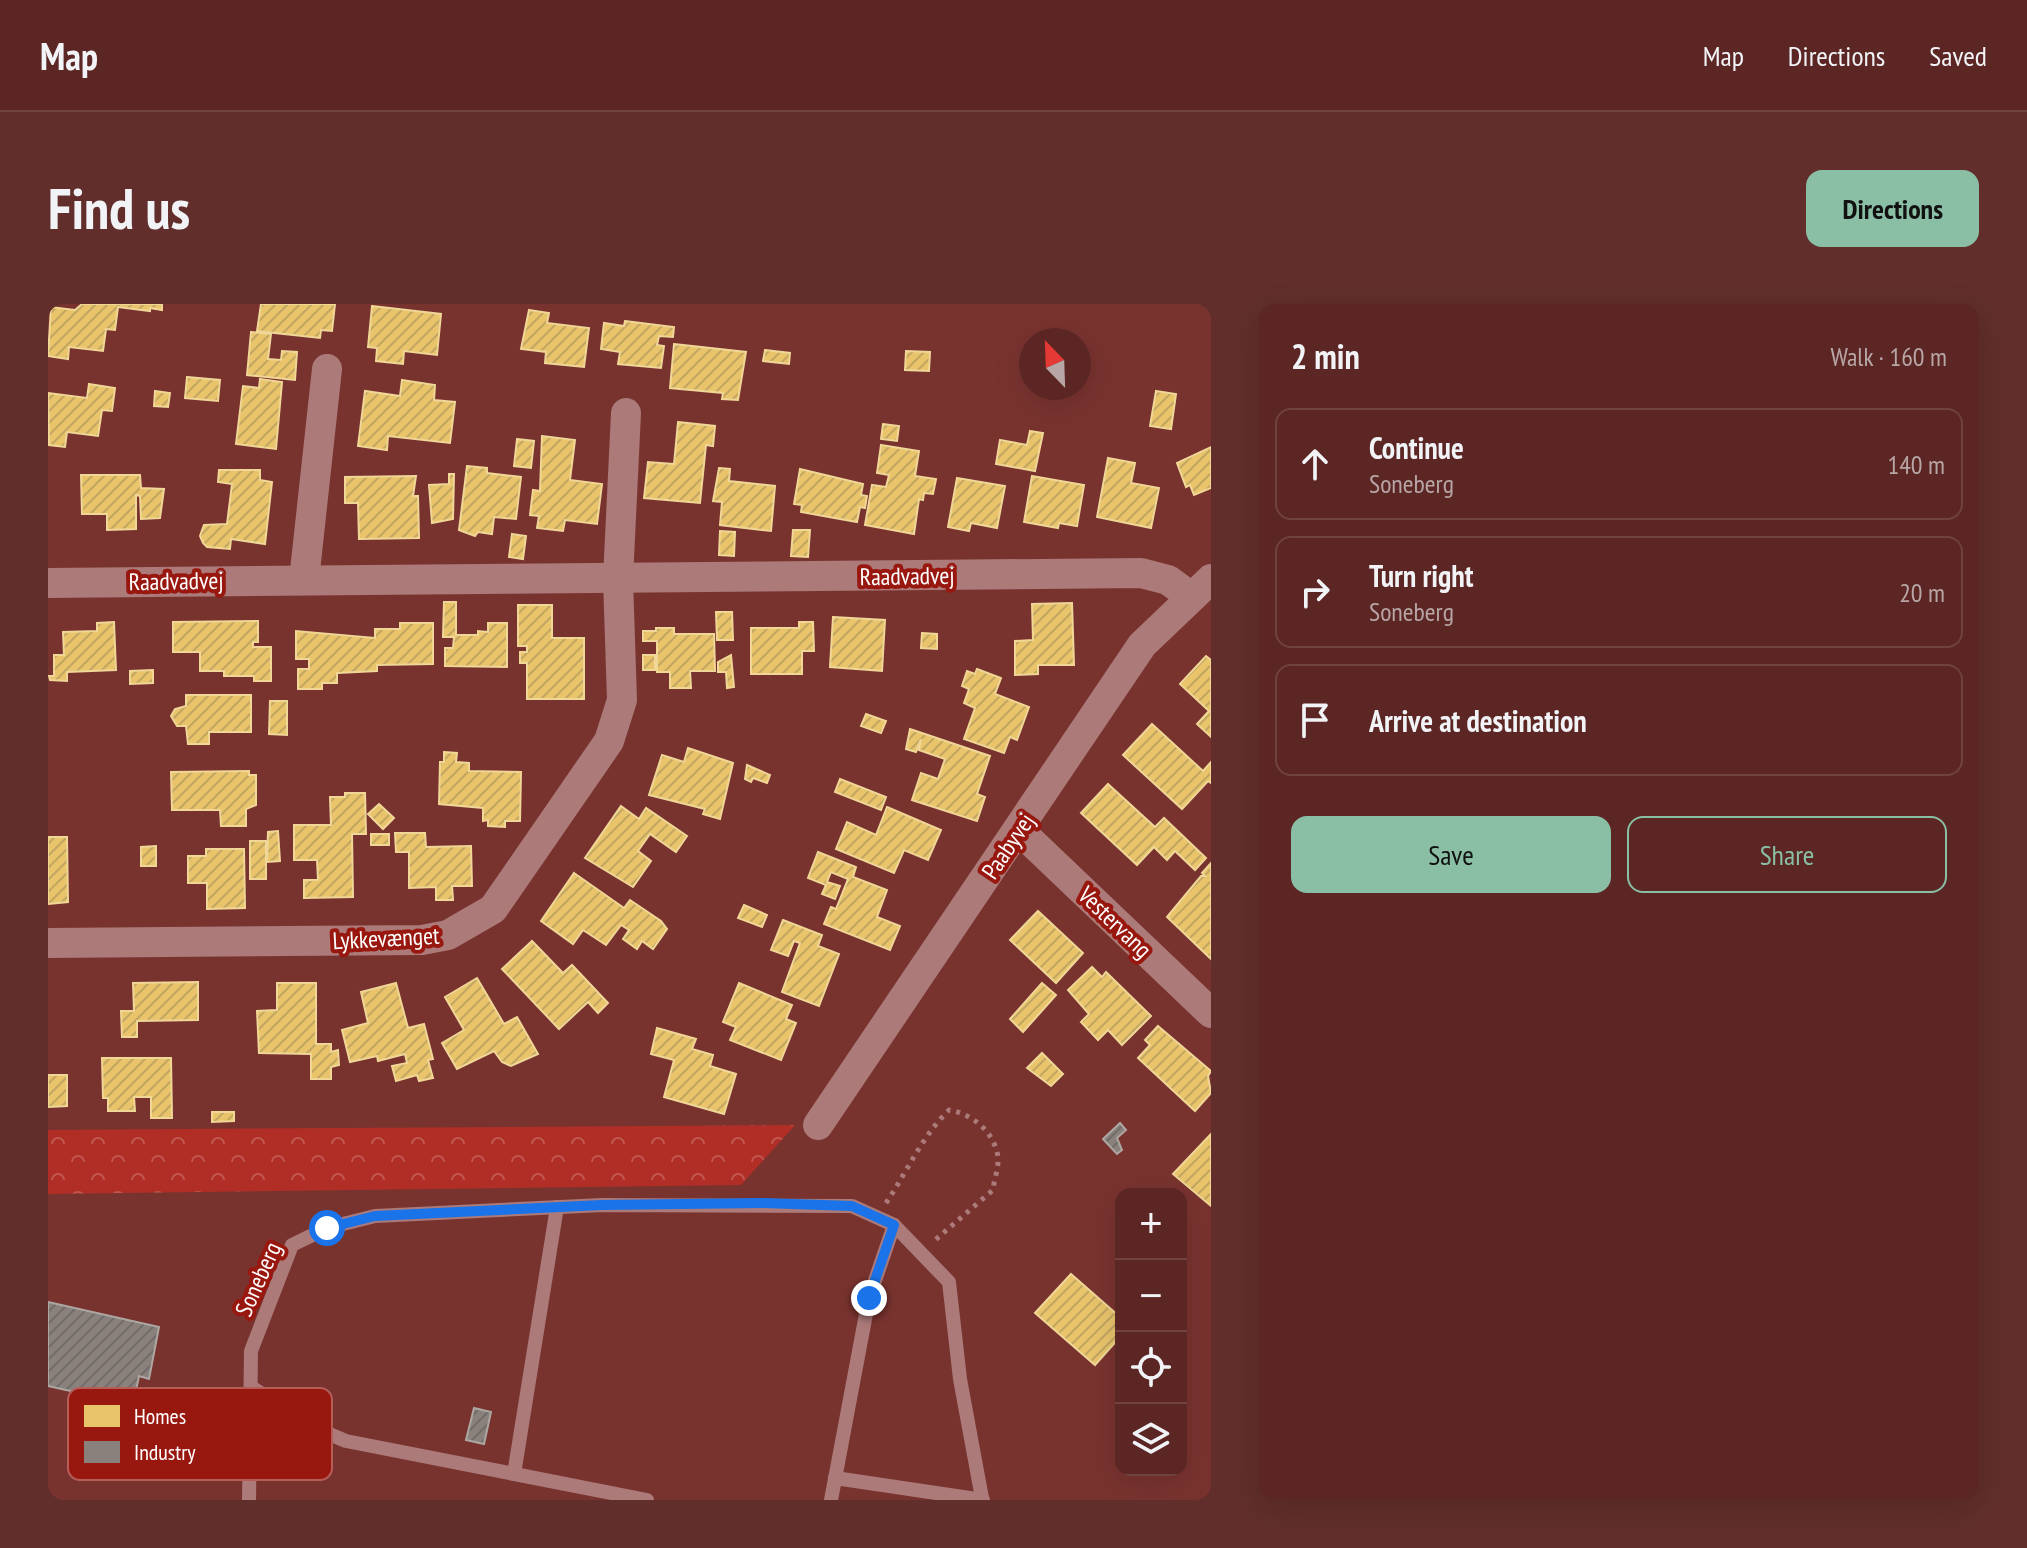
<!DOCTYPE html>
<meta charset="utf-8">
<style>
body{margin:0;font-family:"PT Sans Narrow",sans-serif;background:#612e2b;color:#f1f3f6}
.controls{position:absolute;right:24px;bottom:24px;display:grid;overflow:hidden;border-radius:16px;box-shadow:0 8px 32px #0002}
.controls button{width:72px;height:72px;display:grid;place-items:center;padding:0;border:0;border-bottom:2px solid #704341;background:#5b2623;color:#f1f3f6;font:40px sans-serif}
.compass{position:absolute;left:971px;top:24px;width:72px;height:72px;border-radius:50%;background:#5b2623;box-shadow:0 8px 32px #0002;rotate:337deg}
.stop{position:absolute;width:24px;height:24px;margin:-18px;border:6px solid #1a73e8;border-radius:50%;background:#fff}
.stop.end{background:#1a73e8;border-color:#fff;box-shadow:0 2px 8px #0008}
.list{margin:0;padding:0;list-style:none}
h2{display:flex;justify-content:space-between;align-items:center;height:104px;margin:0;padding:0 32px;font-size:34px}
h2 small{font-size:26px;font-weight:400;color:#b8a5a6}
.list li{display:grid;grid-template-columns:52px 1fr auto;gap:24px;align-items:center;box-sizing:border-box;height:112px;margin:0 16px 16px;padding:0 16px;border:2px solid #704341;border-radius:16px}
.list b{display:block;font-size:30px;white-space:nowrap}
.list p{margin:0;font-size:26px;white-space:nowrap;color:#b8a5a6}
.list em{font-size:26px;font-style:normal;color:#b8a5a6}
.actions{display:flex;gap:16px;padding:24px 32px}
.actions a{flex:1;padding:18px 0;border:2px solid #8abfa5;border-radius:16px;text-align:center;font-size:28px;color:#8abfa5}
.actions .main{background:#8abfa5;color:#111}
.icon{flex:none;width:44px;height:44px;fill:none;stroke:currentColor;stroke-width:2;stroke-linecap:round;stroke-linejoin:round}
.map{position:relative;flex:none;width:1163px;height:1196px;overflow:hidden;border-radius:16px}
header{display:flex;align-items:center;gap:48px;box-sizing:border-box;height:112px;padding:0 40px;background:#5b2623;border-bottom:2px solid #704341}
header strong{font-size:38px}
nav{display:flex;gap:44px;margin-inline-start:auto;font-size:28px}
.intro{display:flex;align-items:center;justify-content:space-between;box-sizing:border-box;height:192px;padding:0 48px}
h1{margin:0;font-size:56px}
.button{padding:20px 36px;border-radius:16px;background:#8abfa5;color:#111;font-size:28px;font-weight:700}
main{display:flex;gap:48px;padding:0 48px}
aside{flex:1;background:#5b2623;border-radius:16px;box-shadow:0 8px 32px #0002}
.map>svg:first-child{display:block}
</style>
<header>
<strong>Map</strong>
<nav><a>Map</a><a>Directions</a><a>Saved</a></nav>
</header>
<div class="intro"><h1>Find us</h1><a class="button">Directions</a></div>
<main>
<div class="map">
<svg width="1163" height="1196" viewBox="0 0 1163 1196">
<defs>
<pattern id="forest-crowns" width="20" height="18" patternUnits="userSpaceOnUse" patternTransform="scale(2)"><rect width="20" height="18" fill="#b02e26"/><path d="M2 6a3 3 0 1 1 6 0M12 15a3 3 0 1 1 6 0" fill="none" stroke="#c05851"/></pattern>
<pattern id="homes-hatch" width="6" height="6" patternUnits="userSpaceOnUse" patternTransform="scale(2)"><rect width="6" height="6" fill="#e9c46a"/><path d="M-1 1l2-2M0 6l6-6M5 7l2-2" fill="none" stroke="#c2a662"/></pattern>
<pattern id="industry-hatch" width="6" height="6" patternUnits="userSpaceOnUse" patternTransform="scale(2)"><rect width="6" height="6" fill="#8a817c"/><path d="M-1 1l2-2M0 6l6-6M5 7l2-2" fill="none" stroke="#716c69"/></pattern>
</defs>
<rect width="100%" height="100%" fill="#79332f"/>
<path fill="url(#forest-crowns)" d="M747,821L693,881L0,890V826Z"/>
<g fill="url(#homes-hatch)" stroke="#f0d697" stroke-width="2">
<path d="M34,0H114V6L102,4V7L70,3L67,26L58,25L55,47L21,43L20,55L0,52L3,3L27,6Z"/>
<path d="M213,0H287L284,27L273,26L272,34L209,27Z"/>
<path d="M324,2L393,10L389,51L356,47L355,60L328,57L329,44L320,43Z"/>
<path d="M481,6L501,9L499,19L541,24L536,63L497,59L498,48L473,45Z"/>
<path d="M577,17L626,23L625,33L611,32L609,41L616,42L613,64L570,60L572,48L553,45L556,19L576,22Z"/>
<path d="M203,28L223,30L220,55L233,56L234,47L249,48L247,76L199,71Z"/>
<path d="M626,40L698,48L690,96L674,95L675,89L622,84Z"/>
<path d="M717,46L742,49L741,60L715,57Z"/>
<path d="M858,47L882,48L881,67L857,66Z"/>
<path d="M139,73L172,76L170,97L137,94Z"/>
<path d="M212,75L234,78L228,145L188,140L195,82L211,84Z"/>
<path d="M354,76L387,81L386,96L407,98L402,139L340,132L339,146L310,142L317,87L352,92Z"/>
<path d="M41,80L67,84L64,107L54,106L50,132L19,128L17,143L1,141L0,89L39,94Z"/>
<path d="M107,87L122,89L120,103L106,102Z"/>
<path d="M1108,87L1128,90L1123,125L1102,122Z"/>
<path d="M630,118L667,122L665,142L658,141L652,199L596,194L600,158L626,160Z"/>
<path d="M835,120L851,122L849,137L833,135Z"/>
<path d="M982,127L995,129L987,167L948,160L952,136L979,141Z"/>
<path d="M494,132L527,136L522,176L554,180L549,220L517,216L515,227L489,224L491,212L482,211L485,186L492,187Z"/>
<path d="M469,135L486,137L483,164L466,162Z"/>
<path d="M833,141L871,147L867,172L888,175L885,190L876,189L875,196L871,195L866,230L817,221L824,181L838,183L841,171L829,169Z"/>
<path d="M1163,143V184L1146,191L1142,181L1138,183L1129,159Z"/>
<path d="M1060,154L1087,159L1083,179L1111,184L1103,224L1049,213Z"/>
<path d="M419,162L439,164V169L473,173L468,215L446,213L444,230L430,228L427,232L411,226Z"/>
<path d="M671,164L682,165L681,177L727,182L723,227L672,221L674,198L665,197Z"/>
<path d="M752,165L815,180L813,191L819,192L817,204L812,203L809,218L753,208L754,201L746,200Z"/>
<path d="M171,166H212V176L224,178L217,240L183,235L182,245L159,243L155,239L152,232L156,221L179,220L184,180L170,178Z"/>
<path d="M401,170H406L405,215L384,219L381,181L401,180Z"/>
<path d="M33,171H92L93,184L116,185L112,214L93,215L92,192L88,191V225L59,226V210H34Z"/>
<path d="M368,172L365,192H370L371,234L311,235L310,199H297V173Z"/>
<path d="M984,172L1036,181L1029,222L1011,219L1010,224L976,218Z"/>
<path d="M909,174L957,182L949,224L923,219L921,227L900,223Z"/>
<path d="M745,226H762L760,253L743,252Z"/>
<path d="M672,227L687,228L686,252L671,251Z"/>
<path d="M464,230L478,232L475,255L461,253Z"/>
<path d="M396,298H408V331H430V327L440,328V319H459V363L397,362V344H405L406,333H395Z"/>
<path d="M1024,299L1026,361H990V370L967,371V337L985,336L984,300Z"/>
<path d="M470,301H504V334H536V395H479V359H472V348H479V342H470Z"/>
<path d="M668,308H684L685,336H669Z"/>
<path d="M785,313L837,316L834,367L782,363Z"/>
<path d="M210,317V338H205V343H223V377H206V372H176V367H152V348H125V318Z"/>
<path d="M66,318L68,366L19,368V377L2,376L1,372H6V351H16L15,328L49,327V319Z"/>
<path d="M751,318H765L766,347H754V370H703V324H751Z"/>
<path d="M352,319H385V360L329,361V367L289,369V379H274V385H250V365H261V355H248V327L327,334V325H352Z"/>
<path d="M608,324H626V330H666L667,367H642L643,384H622V368H609V337H595V327H608Z"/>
<path d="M874,329L889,330V345L873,344Z"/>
<rect x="595" y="351" width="12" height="15"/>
<path d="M683,351L686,383L679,384L678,368H670V358Z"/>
<path d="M1158,352L1163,356V433L1149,420L1161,407L1132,380Z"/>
<path d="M929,365L953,374L947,390L981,403L969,436L962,433L956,449L916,435L927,404L916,399L921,385L914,382L919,367L927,370Z"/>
<path d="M105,366V379L82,380V367Z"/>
<path d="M138,391H203V428H161V440H140L138,422H129L123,412L127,405L138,402Z"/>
<path d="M222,397H239V431L221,430Z"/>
<path d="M818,410L838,417L833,429L813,422Z"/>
<path d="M1104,420L1155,467L1163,458V479L1160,477L1134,505L1075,451Z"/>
<path d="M862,425L942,452L929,490L937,493L929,517L864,496L873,469L890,475L897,455L871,446L873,435L868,448L858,445Z"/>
<path d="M640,444L685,459L672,515L655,510L657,505L601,491L614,451L636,458Z"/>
<path d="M396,448L409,449L408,458L421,459V467L473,468L472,517H457V523L440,522V516L435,517V504L391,500L392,458H396Z"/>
<path d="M699,461L722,471L719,479L705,474L703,478L697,475Z"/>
<path d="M201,467V471H208V501L198,505V522H173L172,506H124L123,468Z"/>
<path d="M792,475L838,493L833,506L787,488Z"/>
<path d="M1060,480L1107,523L1116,514L1158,554L1147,566L1127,547L1119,556L1106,543L1089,561L1033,509Z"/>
<path d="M297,489H317L318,530H304L305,593L256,594V576H270L269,556H246V521H283L282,493H297Z"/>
<path d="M331,500L346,514L335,525L320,510Z"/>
<path d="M573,502L591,515L598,504L639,532L628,548L602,530L590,547L603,557L585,583L537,554Z"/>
<path d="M839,503L893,526L880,556L856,546L846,569L788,545L799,518L828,531Z"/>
<path d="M230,527L232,557L219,558L220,528Z"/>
<path d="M347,529H377L378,543L423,542L424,582H404L405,596H388V583L361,584V548H348Z"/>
<rect x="323" y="530" width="18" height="11"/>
<path d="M0,533H19L20,598L0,600Z"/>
<rect x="202" y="537" width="16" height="38"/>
<path d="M108,542V562H93V543Z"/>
<path d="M158,545H196L197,604L159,605V579H140V552H158Z"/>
<path d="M770,548L808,563L805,573L839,586L829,613L852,622L842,646L776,620L783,603L788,605L800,575L783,568L779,578L792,582L787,595L774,590L778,581L760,574Z"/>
<path d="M1163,559V655L1119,613L1153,572H1157L1154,569Z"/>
<path d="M526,569L576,604L582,596L613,617L619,625L605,645L594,637L589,645L575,635L581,626L573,621L558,641L535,626L525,640L493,617Z"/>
<path d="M696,601L719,611L714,623L690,614Z"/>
<path d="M990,607L1035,649L1008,679L962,636Z"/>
<path d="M735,616L774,631L770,642L791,650L771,702L734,688L752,639L746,637L740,652L723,646Z"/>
<path d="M484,637L515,669L524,661L560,699L550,709L540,698L511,725L454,665Z"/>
<path d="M1044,663L1054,673L1058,668L1103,712L1074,741L1060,726L1050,736L1033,718L1041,710L1020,686Z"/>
<path d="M429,674L456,720L469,713L490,750L463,762L454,758L446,747L409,765L394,739L416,726L397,693Z"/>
<path d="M150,678V716L89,717V733H74L73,707H86L85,679Z"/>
<path d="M229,679H268V740H283V748L290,746L291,761L283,763V775H263V750L211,749L209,707L229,706Z"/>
<path d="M348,679L360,724L376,720L385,755L380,756L385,774L371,777L369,771L348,777L344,762L359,759L357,750L330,757L329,752L302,758L294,726L320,719L313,688Z"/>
<path d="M691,679L744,701L738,715L748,719L733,756L682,736L688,723L675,718Z"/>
<path d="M994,679L1008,691L975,728L962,715Z"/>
<path d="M1110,722L1163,767L1160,772L1163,789L1147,807L1090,754L1102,741L1097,736Z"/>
<path d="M609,724L648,735L644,745L665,751L662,762L688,770L676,810L616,793L626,756L603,750Z"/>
<path d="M994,749L1015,770L1003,782L979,764Z"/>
<path d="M54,754H123L124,814H103V793H86L87,807H60V794H55Z"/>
<path d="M0,771H19V802L0,803Z"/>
<path d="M164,808H186V817L164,818Z"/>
<path d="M1163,830V902L1125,870Z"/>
<path d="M1023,970L1072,1013L1073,1032L1047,1061L987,1009Z"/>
</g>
<g fill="url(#industry-hatch)" stroke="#ada7a3" stroke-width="2">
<path d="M1072,819L1078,826L1069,834L1074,846L1069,850L1055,835Z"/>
<path d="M0,998L111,1023L101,1075L91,1072L85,1101L0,1082Z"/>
<path d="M426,1104L443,1108L436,1140L418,1136Z"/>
</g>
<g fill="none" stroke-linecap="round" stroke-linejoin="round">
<path stroke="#ab7a79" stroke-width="5" stroke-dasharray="4 6" stroke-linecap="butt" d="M838,899C859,868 874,832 901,806C924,810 946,827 950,853C951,863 946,876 945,886L886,937"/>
<g stroke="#ab7a79" stroke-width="14">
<path d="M846,921L901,978L912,1075L934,1194"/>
<path d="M203,1083L267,1124L298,1137L599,1196"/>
<path d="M466,1170L509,903"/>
<path d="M787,1174L935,1196"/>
<path d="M201,1196L203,1047L244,941L279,924L327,912L554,901L804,902L846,921L821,994L783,1196"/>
</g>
<g stroke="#ab7a79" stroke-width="30">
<path d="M256,276L279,65"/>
<path d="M0,279L1093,269L1120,276L1142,292"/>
<path d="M971,526L1163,709"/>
<path d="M0,639L374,636L400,631L445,605L561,437L574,396L570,275L578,109"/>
<path d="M770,821L1094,341L1163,275"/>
</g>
</g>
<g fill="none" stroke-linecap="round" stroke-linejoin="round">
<path stroke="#1a73e8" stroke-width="10" d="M279,924L327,912L554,901L715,899L804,902L846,921L821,994"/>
</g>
<g text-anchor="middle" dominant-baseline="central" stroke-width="8" stroke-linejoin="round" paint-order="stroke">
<g font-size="24" fill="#fff" stroke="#981810">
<text transform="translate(859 272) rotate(-1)">Raadvadvej</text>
<text transform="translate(128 277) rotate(-1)">Raadvadvej</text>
<text transform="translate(960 542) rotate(-56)">Paabyvej</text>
<text transform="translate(1067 618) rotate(44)">Vestervang</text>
<text transform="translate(338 634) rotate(-3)">Lykkevænget</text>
<text transform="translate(210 975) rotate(-66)">Soneberg</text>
</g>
</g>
<rect x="20" y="1084" width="264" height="92" rx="12" fill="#981810" stroke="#b75d58" stroke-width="2"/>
<rect x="36" y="1101" width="36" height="22" fill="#e9c46a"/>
<rect x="36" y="1137" width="36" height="22" fill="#8a817c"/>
<g font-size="22" fill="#fff">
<text x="86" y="1120">Homes</text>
<text x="86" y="1156">Industry</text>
</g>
</svg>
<div class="controls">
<button>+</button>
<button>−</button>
<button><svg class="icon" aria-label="locate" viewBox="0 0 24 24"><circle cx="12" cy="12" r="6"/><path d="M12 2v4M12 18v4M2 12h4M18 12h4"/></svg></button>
<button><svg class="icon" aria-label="layers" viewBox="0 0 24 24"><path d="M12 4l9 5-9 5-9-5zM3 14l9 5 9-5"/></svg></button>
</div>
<svg class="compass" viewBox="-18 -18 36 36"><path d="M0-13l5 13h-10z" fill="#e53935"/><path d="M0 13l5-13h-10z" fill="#b8a5a6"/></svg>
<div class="stop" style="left:279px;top:924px"></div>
<div class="stop end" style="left:821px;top:994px"></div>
</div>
<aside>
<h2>2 min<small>Walk · 160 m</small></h2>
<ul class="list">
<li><svg class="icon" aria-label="ahead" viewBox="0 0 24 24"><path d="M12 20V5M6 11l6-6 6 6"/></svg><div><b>Continue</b><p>Soneberg</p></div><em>140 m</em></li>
<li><svg class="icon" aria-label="right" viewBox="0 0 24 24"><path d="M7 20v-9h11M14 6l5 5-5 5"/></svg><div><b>Turn right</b><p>Soneberg</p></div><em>20 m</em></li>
<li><svg class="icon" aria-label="arrive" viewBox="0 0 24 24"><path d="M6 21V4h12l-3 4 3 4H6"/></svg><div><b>Arrive at destination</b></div></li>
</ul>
<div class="actions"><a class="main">Save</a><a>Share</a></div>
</aside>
</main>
